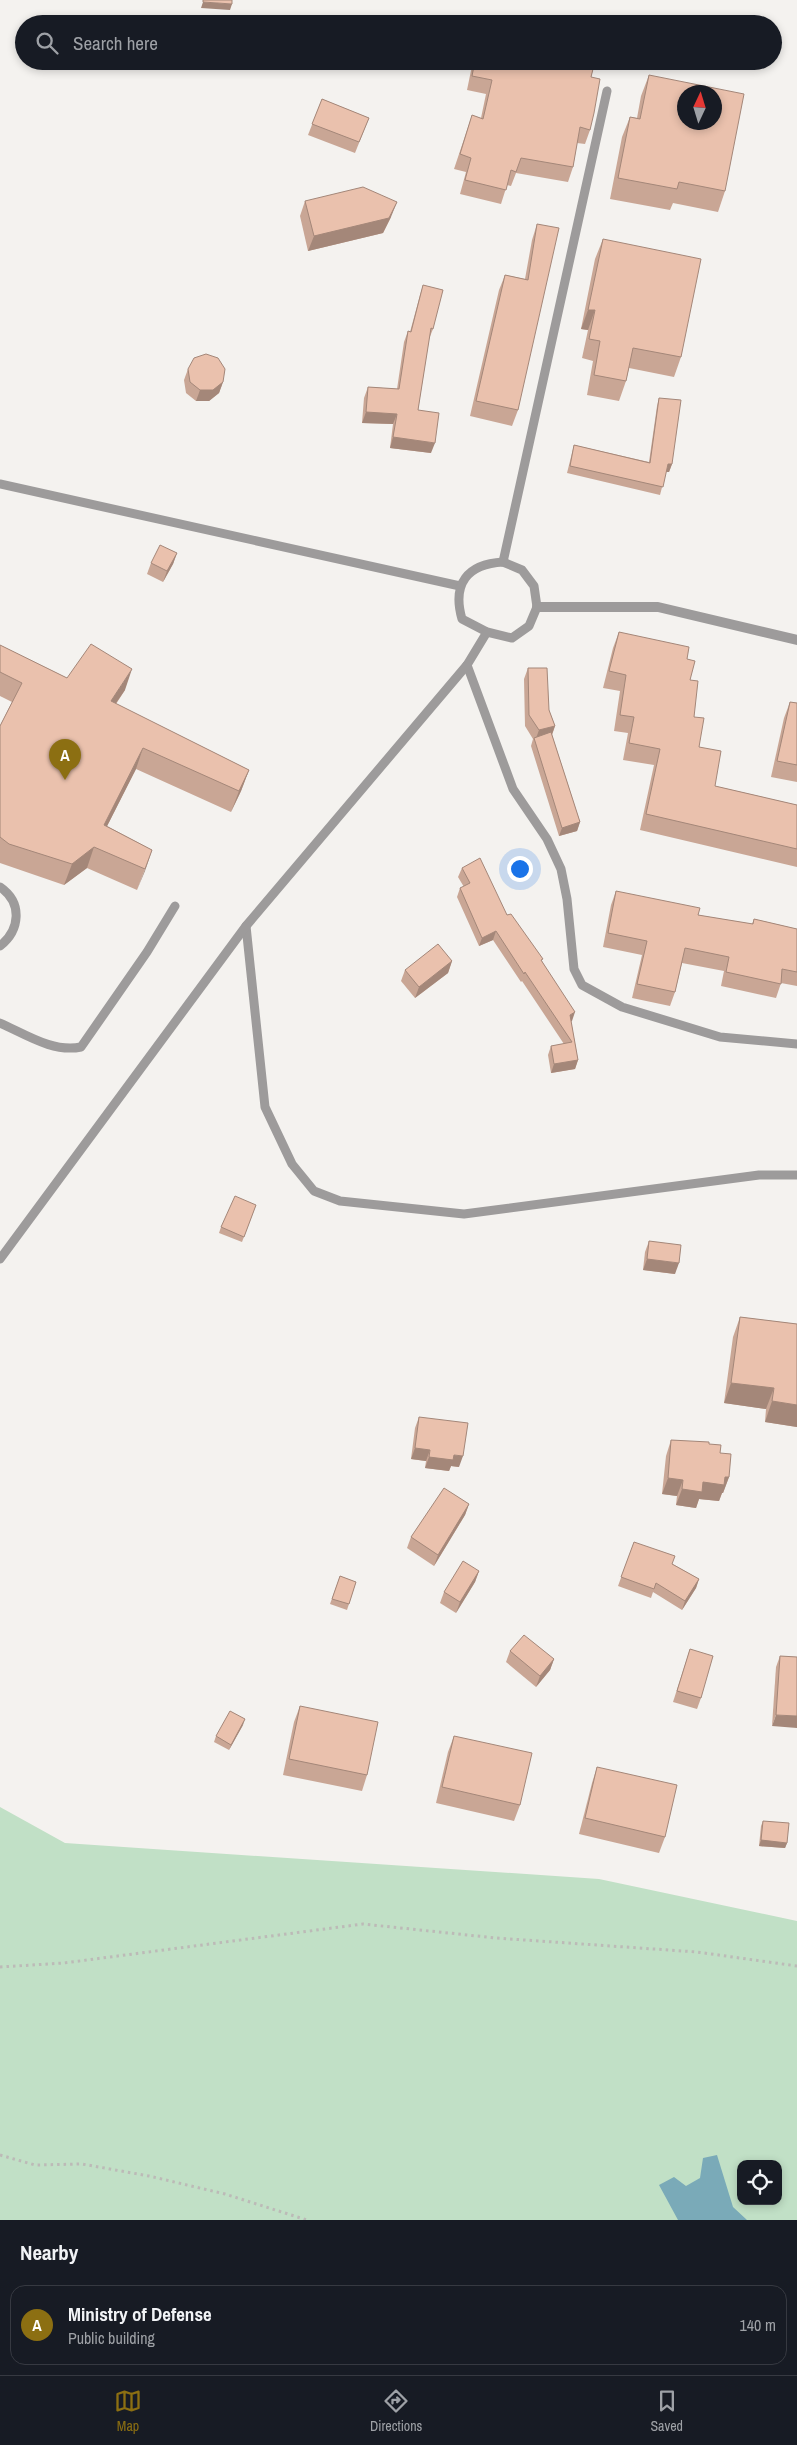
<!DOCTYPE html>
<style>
body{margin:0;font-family:"Archivo Narrow",sans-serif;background:#242831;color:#f1f3f6}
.controls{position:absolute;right:15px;bottom:15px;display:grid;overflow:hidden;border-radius:10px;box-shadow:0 2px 8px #0003}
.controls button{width:45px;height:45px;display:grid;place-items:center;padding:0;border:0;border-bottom:1px solid #363941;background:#171b24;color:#f1f3f6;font:25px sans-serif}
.compass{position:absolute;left:677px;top:85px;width:45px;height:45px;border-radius:50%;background:#171b24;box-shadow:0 2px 8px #0003;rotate:4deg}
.you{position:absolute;left:519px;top:868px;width:18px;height:18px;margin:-12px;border:4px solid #fff;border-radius:50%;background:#1a73e8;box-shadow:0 0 0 8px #1a73e833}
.badge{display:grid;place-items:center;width:32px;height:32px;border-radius:50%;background:#8c6f12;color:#fff;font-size:16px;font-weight:700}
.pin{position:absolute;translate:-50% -41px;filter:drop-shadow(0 1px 2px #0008)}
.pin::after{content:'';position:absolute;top:26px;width:18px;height:15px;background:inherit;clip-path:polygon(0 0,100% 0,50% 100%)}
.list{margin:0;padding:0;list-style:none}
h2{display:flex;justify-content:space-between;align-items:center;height:65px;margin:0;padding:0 20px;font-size:21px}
h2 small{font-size:16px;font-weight:400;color:#9ea1a6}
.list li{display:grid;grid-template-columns:32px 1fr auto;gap:15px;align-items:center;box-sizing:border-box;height:80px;margin:0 10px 10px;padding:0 10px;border:1px solid #363941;border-radius:15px}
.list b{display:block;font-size:19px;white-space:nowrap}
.list p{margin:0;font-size:16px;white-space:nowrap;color:#9ea1a6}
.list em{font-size:16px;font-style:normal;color:#9ea1a6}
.icon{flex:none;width:28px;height:28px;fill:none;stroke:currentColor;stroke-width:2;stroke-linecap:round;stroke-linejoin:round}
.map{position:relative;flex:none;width:797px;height:2220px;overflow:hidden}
.search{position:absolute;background:#171b24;box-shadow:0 2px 8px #0003;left:15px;right:15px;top:15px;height:55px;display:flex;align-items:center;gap:12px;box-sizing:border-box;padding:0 18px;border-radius:28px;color:#9ea1a6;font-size:19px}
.sheet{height:155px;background:#171b24}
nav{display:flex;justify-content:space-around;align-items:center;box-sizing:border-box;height:70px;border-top:1px solid #363941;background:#171b24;font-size:14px;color:#9ea1a6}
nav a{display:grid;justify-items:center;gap:2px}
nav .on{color:#8c6f12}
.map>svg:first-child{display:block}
</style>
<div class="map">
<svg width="797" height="2220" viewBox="0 0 797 2220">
<rect width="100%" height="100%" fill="#f4f2ef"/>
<path fill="#c1e0c6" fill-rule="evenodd" d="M0,1807L65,1843L599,1879L797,1921V2220H0ZM741,2164H778V2201H741Z"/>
<path fill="#7aaab8" d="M717,2155L733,2207L747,2220H678L659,2185L674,2177L686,2186L700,2178L703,2158Z"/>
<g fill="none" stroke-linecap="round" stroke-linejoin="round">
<g stroke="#bcbab7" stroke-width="3" stroke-dasharray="2.5 4" stroke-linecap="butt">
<path d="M0,1967L64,1963L363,1924L496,1938L697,1952L797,1966"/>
<path d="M0,2155L35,2165L82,2164L149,2176L225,2194L307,2220"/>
</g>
<g stroke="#9d9b9b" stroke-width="9">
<path d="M0,484L460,586"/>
<path d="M503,562L607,91"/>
<path d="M503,562L522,570L534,586L537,607L529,626L512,638L487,632L462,619C452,584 467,564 503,562Z"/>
<path d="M467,665L513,789L547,839L561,869L567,899L574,969L582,985L622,1007L720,1037L797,1044"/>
<path d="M0,887C23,903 20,930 0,946"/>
<path d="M246,926L265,1107L292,1164L314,1191L340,1201L464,1214L759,1175H797"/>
<path d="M0,1023C25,1034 53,1053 81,1047L147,952L175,906"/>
<path d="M0,1259L246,926L467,665L487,632"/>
</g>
<path stroke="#9d9b9b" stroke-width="10" d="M537,607H658L797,640"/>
</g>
<g fill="#c9a695">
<path d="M473,61H595L591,77L590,130L585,144L577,143L573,167L568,182L516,173L511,186L507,185L501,204L460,194L466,172L454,169L472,115L481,118L486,94L467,90Z"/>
<path d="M649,75L725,191L718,212L673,203L670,210L610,199L622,137L630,117L637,118L641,96Z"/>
<path d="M322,99L369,118L355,153L308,135Z"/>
<path d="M305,201L391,217L383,233L308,251L300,216Z"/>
<path d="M537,224L518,410L512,426L470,416L499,290L505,275L525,279L532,240Z"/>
<path d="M603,239L681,357L674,377L629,368L626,381L619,401L587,395L593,361L582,358L588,330L581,329L595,259Z"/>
<path d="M423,285L433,329L429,339L418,410L431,453L390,448L393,424L362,423L364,398L368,387L397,389L404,342L408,331L410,332L420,295Z"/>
<path d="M188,369L223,382L219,393L209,401H196L186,393L184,380Z"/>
<path d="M659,398L672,464L669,472H666L660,495L567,473L574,445L649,462L657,406Z"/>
<path d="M177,553L173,564L163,582L147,574L151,563Z"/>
<path d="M619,632L687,659L690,680L694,717L699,747L715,786L797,805V867L640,830L654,765L623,760L628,733L614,731L620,691L603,688L613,648Z"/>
<path d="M0,645L67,678L125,690L116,704L249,770L241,791L231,812L136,769L107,826L152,850L137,890L87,868L64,885L0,863V726L12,702L0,696Z"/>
<path d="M528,668L549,710L555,726L552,735L580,822L577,831L559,836L531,746L533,739L525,726L524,679Z"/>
<path d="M790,702L797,703V782L771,777L784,718Z"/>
<path d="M462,868L507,915L542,961L572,1021H571L578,1060L575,1069L551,1073L548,1055L551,1046L564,1044L522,981L521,982L493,940L479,946L457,897L460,888L464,887L458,877Z"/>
<path d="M616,891L698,915L752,924L754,919L797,929V986L781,983L776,998L721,986L724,971L682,963L675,992L670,1006L632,998L642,955L603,947L611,905Z"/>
<path d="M452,961L448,973L415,998L401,981L405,970Z"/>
<path d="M256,1205L242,1242L219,1233L221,1227Z"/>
<path d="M649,1241L675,1274L643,1270L645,1252Z"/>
<path d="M740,1317L797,1324V1427L765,1422L766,1409L724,1403L733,1337Z"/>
<path d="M419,1417L459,1467L451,1466L449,1471L425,1468L426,1461L411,1459L415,1428Z"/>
<path d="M671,1440L709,1444L720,1453L729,1477L723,1493H722L719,1501L699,1499L696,1508L676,1505L677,1496L662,1494L666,1456Z"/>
<path d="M469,1504L465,1515L434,1566L407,1548L411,1537Z"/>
<path d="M634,1542L699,1579L696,1588L682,1610L653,1592L651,1598L618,1586Z"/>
<path d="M479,1571L475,1582L456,1613L440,1603L444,1592Z"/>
<path d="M340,1576L356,1582L347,1610L330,1604Z"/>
<path d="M690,1649L701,1698L697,1709L673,1702Z"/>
<path d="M510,1651L554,1659L550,1670L536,1687L506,1662Z"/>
<path d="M780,1656L797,1657L772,1726L776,1667Z"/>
<path d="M300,1706L367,1775L362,1791L283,1775L294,1722Z"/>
<path d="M243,1725L229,1750L214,1742L216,1736Z"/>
<path d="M454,1736L520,1805L514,1821L436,1803L448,1752Z"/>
<path d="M597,1767L665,1837L659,1853L579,1834L592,1783Z"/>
<path d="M763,1821L787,1843L785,1848L759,1846L761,1826Z"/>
</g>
<g fill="#a48779">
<path d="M203,2L232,4L230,10L201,8Z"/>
<path d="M397,202L391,217L383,233L308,251L314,236Z"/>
<path d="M588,310H595L588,330L581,329Z"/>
<path d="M223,382L219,393L209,401H196L200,390Z"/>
<path d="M366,412L397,414L393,424L362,423Z"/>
<path d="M393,437L435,443L431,453L390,448Z"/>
<path d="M668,464H672L669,472H666Z"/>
<path d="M177,553L173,564L163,582L167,571Z"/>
<path d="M132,669L125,690L103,722L111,701Z"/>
<path d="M555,726L551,737L535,741L539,730Z"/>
<path d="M143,748L136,769L97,846L104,825Z"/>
<path d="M249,770L241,791L231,812L239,791Z"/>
<path d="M580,822L577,831L559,836L562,828Z"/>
<path d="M94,847L87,868L64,885L72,864Z"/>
<path d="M152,850L145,871L137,890L145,869Z"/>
<path d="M496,931L493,940L479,946L482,938Z"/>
<path d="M452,961L448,973L415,998L419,987Z"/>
<path d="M575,1012L572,1021L567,1024L570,1015Z"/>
<path d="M578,1060L575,1069L551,1073L554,1064Z"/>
<path d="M647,1259L679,1263L675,1274L643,1270Z"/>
<path d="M731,1383L774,1388L766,1409L724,1403Z"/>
<path d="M772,1401L797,1405V1427L765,1422Z"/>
<path d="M415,1448L430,1450L426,1461L411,1459Z"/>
<path d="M454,1455L463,1456L459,1467L451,1466L449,1471L425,1468L429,1457Z"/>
<path d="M725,1477H729L723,1493H722L719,1501L699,1499L696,1508L676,1505L682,1489L703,1482Z"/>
<path d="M668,1478L683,1480L677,1496L662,1494Z"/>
<path d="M469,1504L465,1515L434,1566L438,1555Z"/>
<path d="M479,1571L475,1582L456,1613L460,1602Z"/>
<path d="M699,1579L696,1588L682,1610L685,1601Z"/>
<path d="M554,1659L550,1670L536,1687L540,1676Z"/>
<path d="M776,1715L797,1716V1728L772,1726Z"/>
<path d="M245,1719L243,1725L229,1750L231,1745Z"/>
<path d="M761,1840L787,1843L785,1848L759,1846Z"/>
</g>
<g fill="#eac1ad" stroke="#a48779" fill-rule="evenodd">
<path d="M203,0H232V4L203,2Z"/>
<path d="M475,61H595L591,77L600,79L594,113L590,130L580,127L573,167L521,158L516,172L511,170L506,190L465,180L471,158L460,154L472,115L483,119L492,80L472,76Z"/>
<path d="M649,75L744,94L725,191L679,182L677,189L618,178L630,117L640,119ZM684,92H714V122H684Z"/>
<path d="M322,99L369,118L359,142L312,124Z"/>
<path d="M363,187L397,202L389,218L314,236L305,201Z"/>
<path d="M537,224L559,228L518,410L476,401L505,275L528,280Z"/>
<path d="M603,239L701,259L681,357L633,348L626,381L594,375L600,341L589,339L595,310H588Z"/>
<path d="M423,285L443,290L433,329L431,328L418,410L439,413L435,443L393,437L397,414L366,412L368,387L399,389L408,331L411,332Z"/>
<path d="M206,354L218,358L225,369L223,382L213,390H200L190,382L188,369L194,358Z"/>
<path d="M659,398L681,400L672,464H668L663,487L570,466L574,445L650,463Z"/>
<path d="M160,545L177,553L167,571L151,563Z"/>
<path d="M619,632L689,647L687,659L695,661L690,680L698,681L694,717L704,718L699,747L721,751L715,786L797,805V849L646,814L660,749L629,743L634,717L620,715L626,675L609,671Z"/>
<path d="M91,644L132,669L111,701L249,770L239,791L143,748L104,825L152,850L145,869L94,847L72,864L9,844L0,837V726L22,683L0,672V645L67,678Z"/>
<path d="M528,668H547L549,710L555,726L539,730L529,715Z"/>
<path d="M790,702L797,703V765L777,761Z"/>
<path d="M551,732L580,822L562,828L534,738Z"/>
<path d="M480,858L507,915L511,914L543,959L541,960L575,1012L570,1015L578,1060L554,1064L551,1046L572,1042L525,972L524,974L496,931L482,938L460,888L470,883L462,868Z"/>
<path d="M616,891L700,908L698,915L753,924L754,919L797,929V972L782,969L781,984L726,972L729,957L685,948L675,992L637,984L647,941L608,933Z"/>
<path d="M438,944L452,961L419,987L405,970Z"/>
<path d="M235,1196L256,1205L244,1237L221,1227Z"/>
<path d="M649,1241L681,1245L679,1263L647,1259Z"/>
<path d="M740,1317L797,1324V1405L772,1401L774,1388L731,1383Z"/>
<path d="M419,1417L468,1423L463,1456L454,1455L453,1460L429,1457L430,1450L415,1448Z"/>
<path d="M671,1440L709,1442V1444L721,1445L720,1453L731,1454L729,1477H725L724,1485L703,1482L702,1492L682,1489L683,1480L668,1478Z"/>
<path d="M444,1488L469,1504L438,1555L411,1537Z"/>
<path d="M634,1542L675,1556L672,1564L699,1579L685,1601L656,1583L654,1589L621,1577Z"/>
<path d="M463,1561L479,1571L460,1602L444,1592Z"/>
<path d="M340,1576L356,1582L349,1604L332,1599Z"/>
<path d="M524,1635L554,1659L540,1676L510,1651Z"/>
<path d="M690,1649L713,1656L701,1698L677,1691Z"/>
<path d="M780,1656L797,1657V1716L776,1715Z"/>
<path d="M300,1706L378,1722L367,1775L289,1759Z"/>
<path d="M230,1711L245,1719L231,1745L216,1736Z"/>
<path d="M454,1736L532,1753L520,1805L442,1787Z"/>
<path d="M597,1767L677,1785L665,1837L585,1818Z"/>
<path d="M763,1821L789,1823L787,1843L761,1840Z"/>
</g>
</svg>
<div class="controls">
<button><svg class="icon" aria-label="locate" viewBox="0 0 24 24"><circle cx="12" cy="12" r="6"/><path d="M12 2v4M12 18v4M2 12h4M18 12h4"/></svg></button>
</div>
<svg class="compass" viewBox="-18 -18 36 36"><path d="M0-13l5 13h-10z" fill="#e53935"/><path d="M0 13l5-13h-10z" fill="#9ea1a6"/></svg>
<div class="you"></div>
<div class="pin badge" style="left:65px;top:780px">A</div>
<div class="search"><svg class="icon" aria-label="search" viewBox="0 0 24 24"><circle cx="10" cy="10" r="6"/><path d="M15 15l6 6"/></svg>Search here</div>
</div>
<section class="sheet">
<h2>Nearby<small></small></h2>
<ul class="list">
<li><span class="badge">A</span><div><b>Ministry of Defense</b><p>Public building</p></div><em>140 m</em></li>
</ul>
</section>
<nav>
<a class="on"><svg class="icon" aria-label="map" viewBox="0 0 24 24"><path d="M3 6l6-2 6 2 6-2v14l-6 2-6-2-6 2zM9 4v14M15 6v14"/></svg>Map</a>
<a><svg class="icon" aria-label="directions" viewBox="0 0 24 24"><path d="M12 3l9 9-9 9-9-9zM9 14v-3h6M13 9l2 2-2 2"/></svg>Directions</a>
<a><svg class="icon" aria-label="saved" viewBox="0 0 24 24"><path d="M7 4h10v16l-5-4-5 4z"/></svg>Saved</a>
</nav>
